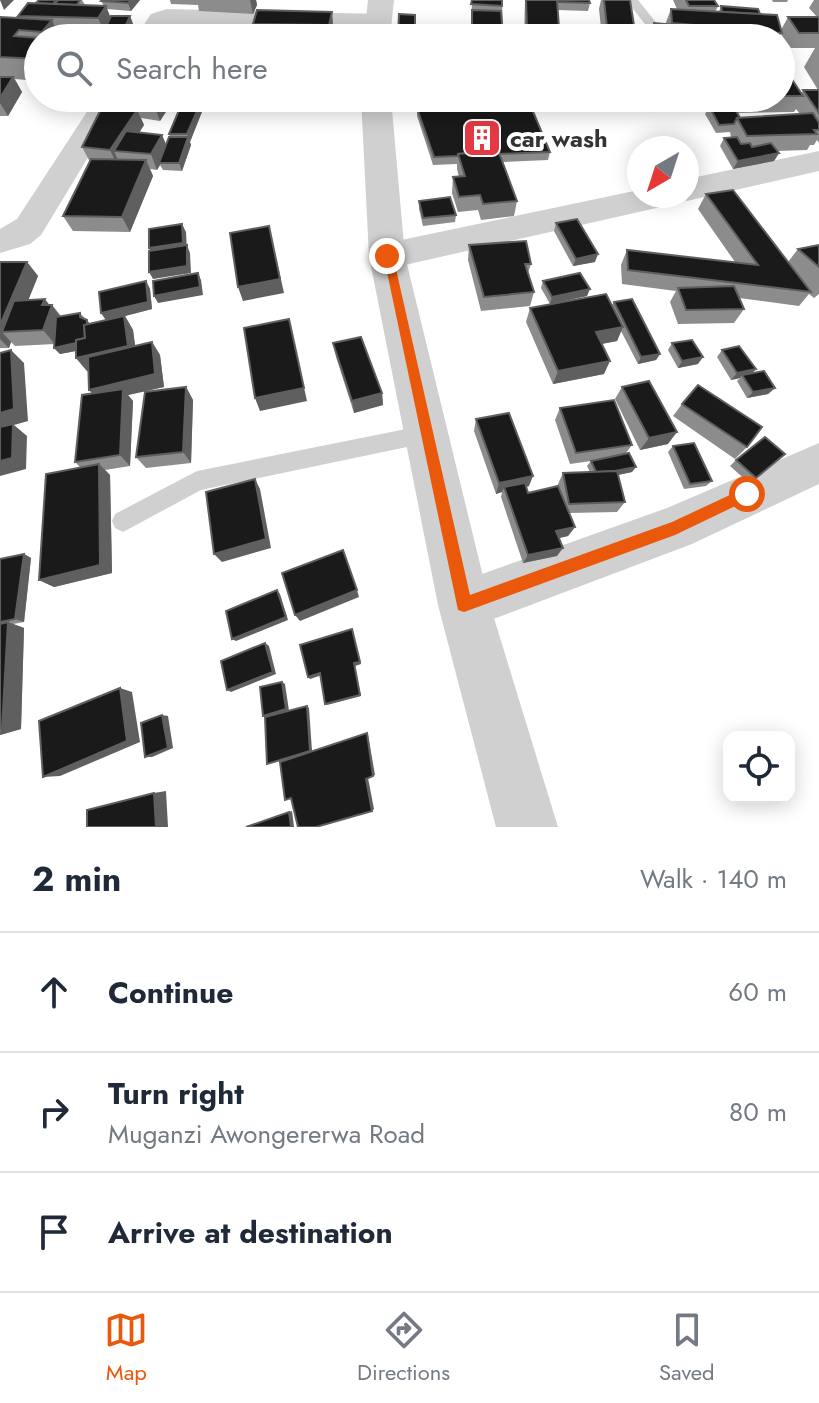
<!DOCTYPE html>
<meta charset="utf-8">
<style>
body{margin:0;font-family:Jost,sans-serif;background:#f2f2f3;color:#1f2937}
.controls{position:absolute;right:24px;bottom:24px;display:grid;overflow:hidden;border-radius:16px;box-shadow:0 4px 20px #0003}
.controls button{width:72px;height:72px;display:grid;place-items:center;padding:0;border:0;border-bottom:2px solid #e0e1e3;background:#fff;color:#1f2937;font:40px sans-serif}
.compass{position:absolute;left:627px;top:136px;width:72px;height:72px;border-radius:50%;background:#fff;box-shadow:0 4px 20px #0003;rotate:219deg}
.stop{position:absolute;width:24px;height:24px;margin:-18px;border:6px solid #ea580c;border-radius:50%;background:#fff}
.stop.end{background:#ea580c;border-color:#fff;box-shadow:0 2px 8px #0008}
.list{margin:0;padding:0;list-style:none}
h2{display:flex;justify-content:space-between;align-items:center;height:104px;margin:0;padding:0 32px;font-size:34px}
h2 small{font-size:26px;font-weight:400;color:#747a83}
.list li{display:grid;grid-template-columns:52px 1fr auto;gap:24px;align-items:center;box-sizing:border-box;height:120px;padding:0 32px;border-top:2px solid #e0e1e3}
.list b{display:block;font-size:30px;white-space:nowrap}
.list p{margin:0;font-size:26px;white-space:nowrap;color:#747a83}
.list em{font-size:26px;font-style:normal;color:#747a83}
.icon{flex:none;width:44px;height:44px;fill:none;stroke:currentColor;stroke-width:2;stroke-linecap:round;stroke-linejoin:round}
.map{position:relative;flex:none;width:819px;height:827px;overflow:hidden}
.search{position:absolute;background:#fff;box-shadow:0 4px 20px #0003;left:24px;right:24px;top:24px;height:88px;display:flex;align-items:center;gap:20px;box-sizing:border-box;padding:0 28px;border-radius:44px;color:#747a83;font-size:30px}
.sheet{height:464px;background:#fff}
nav{display:flex;justify-content:space-around;align-items:center;box-sizing:border-box;height:112px;border-top:2px solid #e0e1e3;background:#fff;font-size:22px;color:#747a83}
nav a{display:grid;justify-items:center;gap:4px}
nav .on{color:#ea580c}
.map>svg:first-child{display:block}
</style>
<div class="map">
<svg width="819" height="827" viewBox="0 0 819 827">
<rect width="100%" height="100%" fill="#fff"/>
<g fill="none" stroke-linecap="round" stroke-linejoin="round">
<g fill="#d0d0d0" fill-rule="evenodd">
<path d="M626,0H638L662,30L660,33H652Z"/>
<path d="M426,425L433,428L436,434L433,440L426,443L201,490L123,532L115,528L112,521L115,514L197,471Z"/>
</g>
<g fill="#d0d0d0" fill-rule="evenodd">
<path d="M167,9L379,14L388,16L391,21L388,26L379,28L171,24L161,38H135L151,14Z"/>
<path d="M96,98H124L41,235L30,244L0,253V229L17,219Z"/>
<path d="M819,151V171L687,201L676,198L673,204L661,207L387,269L375,265L369,256L375,247L387,243L639,190V196H687V179Z"/>
<path d="M819,443V484L692,544L464,630L446,623L439,605L446,587L667,508Z"/>
</g>
<g fill="#d0d0d0" fill-rule="evenodd">
<path d="M368,0H394L390,38H364Z"/>
<path d="M361,98H391L405,256L490,605L558,827H496L438,605L369,256Z"/>
</g>
</g>
<g fill="#8c8c8c" fill-rule="evenodd">
<path d="M39,0H82L85,5L104,6L101,1L140,0L131,11L107,9L110,18L130,16L133,24L127,37L81,38L108,36L106,31L105,34L57,32L60,38H38V81L15,79L22,92L8,116H0V17L19,18L18,16Z"/>
<path d="M170,0H256L257,5L253,14L199,11L198,5L171,4Z"/>
<path d="M472,0H502L503,38H471Z"/>
<path d="M525,0H589L590,3L588,11L558,10L559,28L557,38H524Z"/>
<path d="M597,0H630L636,38H602L599,9L601,0Z"/>
<path d="M673,0H714L718,6L715,12H719L721,6L760,14L781,30L788,17H817L809,8L814,0H819V143L817,140L814,145H810L807,150L777,151L779,153L774,161L733,169L720,146L724,138L731,137L730,132L716,133L705,114L707,111L701,98H781V78L802,93L803,90H818L804,67L815,48H791L781,34L779,38H649L654,23L665,25L671,9H677ZM796,109L800,114L740,118L737,113L794,112Z"/>
<path d="M772,0H788L787,2H773Z"/>
<path d="M332,12L333,27L332,38H256L253,24Z"/>
<path d="M399,14L415,15V38H398Z"/>
<path d="M781,46L788,65L784,73L781,72Z"/>
<path d="M111,98H207L208,100L205,111L202,110L190,142L191,145L182,171L163,170L160,165L157,170L150,169L153,176L130,232L73,231L63,216L90,162L82,147L114,108L110,100ZM169,107L180,108L169,134L170,137L166,144L162,135L139,133L144,125L141,118L160,121Z"/>
<path d="M549,98H634L631,108H585L583,101L581,109L551,108Z"/>
<path d="M417,108L550,152L548,160L503,162L517,201L514,216L481,220L478,210L458,212L452,193L453,177H459L457,169V164L433,165L417,116Z"/>
<path d="M706,194L788,262L798,249L819,245V294L814,298L809,294L799,306L739,298L744,309L734,323L678,324L670,302L676,291L622,284L621,265L627,250L735,262L698,209Z"/>
<path d="M419,201L456,215L455,222L423,226L419,209Z"/>
<path d="M556,223L595,262L573,266L554,231Z"/>
<path d="M469,245L531,264L528,273L534,292L530,306L481,311L468,260Z"/>
<path d="M0,262H27L38,276L28,300L52,305L61,316L80,313L90,324L106,320L101,313L146,281L150,289L152,309L125,316L133,330L135,346L152,342L160,355L164,387L128,395L133,401L130,466L105,470L110,475L112,573L54,587L39,580L81,468L75,462L93,394L88,371H87L76,358V351L60,354L54,348L55,344L15,346L11,342L9,348H0Z"/>
<path d="M543,281L587,296L551,304L612,305L614,302L660,354L656,360L638,364L621,331L617,341L602,344L604,374L553,384L526,322L530,308L550,304L541,288Z"/>
<path d="M333,343L382,393L383,405L354,413L336,357Z"/>
<path d="M672,343L698,364L678,368L668,350Z"/>
<path d="M722,350L756,369L752,373L775,388L768,394L747,398L737,381L740,378L731,380L717,357Z"/>
<path d="M186,387L193,400L191,463L146,468L136,457Z"/>
<path d="M622,387L668,444L640,450L615,399Z"/>
<path d="M682,404L747,447L735,459L673,416Z"/>
<path d="M560,408L632,445L626,453L632,472L618,475L625,502L617,512L569,513L575,527L568,536L559,538L557,556L523,563L501,497L502,492L496,494L474,431L476,419L529,486L526,487L528,493L558,486V484L563,473L590,472L587,466L591,461L570,464L555,420Z"/>
<path d="M673,446L712,481L706,486L684,489L668,452Z"/>
<path d="M785,454L749,483L730,466L736,460Z"/>
<path d="M24,554L31,558L24,622L13,624L24,628L21,729L0,735V559Z"/>
</g>
<g fill="#5f5f5f">
<path d="M0,0H14L4,10Z"/>
<path d="M131,0H140L131,11L128,3Z"/>
<path d="M250,0H256L257,5L253,14Z"/>
<path d="M106,6L112,21L105,29L106,31L105,34L98,18Z"/>
<path d="M332,12L333,27L331,38L329,25Z"/>
<path d="M130,16L133,24L127,37L124,29Z"/>
<path d="M52,20L60,38H45L42,32Z"/>
<path d="M13,77L22,92L8,116L0,103V98Z"/>
<path d="M159,98H166L169,107L160,121L154,105Z"/>
<path d="M201,98H207L208,100L205,111Z"/>
<path d="M200,104L202,112L190,142L187,134Z"/>
<path d="M137,110L144,125L126,152L114,151L119,162L117,165L110,150Z"/>
<path d="M162,135L168,150L159,163L160,165L157,170L151,154Z"/>
<path d="M188,137L191,145L182,171L179,163Z"/>
<path d="M779,153L774,161L733,169L738,161Z"/>
<path d="M146,160L153,176L130,232L122,217Z"/>
<path d="M182,224L186,232L187,251L152,256L149,248Z"/>
<path d="M269,226L284,293L243,301L238,287Z"/>
<path d="M187,245L190,253L191,273L153,279L149,272Z"/>
<path d="M598,254L595,262L573,266L576,259Z"/>
<path d="M27,262L38,276L16,331L2,332L11,342L9,348L0,339V325Z"/>
<path d="M198,273L201,280L203,295L158,303L154,296Z"/>
<path d="M146,281L150,289L152,309L125,316L133,330L137,359L87,371L76,358L106,320L101,313Z"/>
<path d="M590,289L587,296L550,304L552,297Z"/>
<path d="M45,299L51,307L52,305L62,319L55,344L43,330L42,305Z"/>
<path d="M289,319L307,401L260,411L255,398Z"/>
<path d="M87,320L92,327L91,348L60,354L54,348Z"/>
<path d="M623,327L617,341L590,346L596,332Z"/>
<path d="M152,342L160,355L164,387L128,395L133,401L130,466L120,455L100,402L89,390Z"/>
<path d="M11,350L24,363L28,421L14,425L27,436L26,469L0,476V413Z"/>
<path d="M660,354L656,360L638,364L641,357Z"/>
<path d="M703,357L698,364L678,368L682,361Z"/>
<path d="M610,361L604,374L553,384L558,371Z"/>
<path d="M756,369L750,375H742L740,378L731,380L737,373Z"/>
<path d="M186,387L193,400L191,463L183,452Z"/>
<path d="M775,388L768,394L747,398L753,392Z"/>
<path d="M382,393L383,405L354,413L352,401Z"/>
<path d="M677,432L668,444L640,450L649,438Z"/>
<path d="M99,464L110,475L112,573L54,587L39,580Z"/>
<path d="M636,467L632,472L593,480L597,475Z"/>
<path d="M533,476L529,486L506,492L504,487L502,492L496,494L499,483Z"/>
<path d="M255,479L260,489L271,548L222,562L214,554Z"/>
<path d="M575,527L568,536L551,540L556,531Z"/>
<path d="M563,548L557,556L523,563L528,555Z"/>
<path d="M24,554L31,558L24,622L15,619Z"/>
<path d="M277,590L280,594L288,620L236,641L232,639Z"/>
<path d="M357,590L359,597L300,621L295,615Z"/>
<path d="M8,622L24,628L21,729L0,735Z"/>
<path d="M353,632L361,664L355,666L361,696L327,705L325,704L354,663Z"/>
<path d="M265,643L269,646L276,674L231,692L227,690Z"/>
<path d="M320,673L322,675L310,679L308,677Z"/>
<path d="M282,682L285,684L289,711L266,717L263,716Z"/>
<path d="M120,688L132,692L140,742L60,776L43,777Z"/>
<path d="M307,706L309,708L312,751L267,764Z"/>
<path d="M162,715L168,716L173,748L152,757H145Z"/>
<path d="M367,733L368,735L375,775L373,776Z"/>
<path d="M368,778L374,809L372,811L366,779Z"/>
<path d="M166,791L168,827H156L154,793Z"/>
<path d="M292,811L294,827H291L289,812Z"/>
</g>
<g fill="#1a1a1a" stroke="#5f5f5f" stroke-width="2">
<path d="M39,0H56L53,4L36,3Z"/>
<path d="M58,0H80L77,5L55,4Z"/>
<path d="M102,0H131L128,3L101,1Z"/>
<path d="M472,0H502V6L471,4Z"/>
<path d="M526,0H557L559,28L527,27Z"/>
<path d="M558,0H589L590,3L558,2Z"/>
<path d="M604,0H630L636,38L608,36Z"/>
<path d="M686,0H714L718,6H689Z"/>
<path d="M28,3L106,6L98,18L18,16Z"/>
<path d="M721,6L758,9L760,14L722,12Z"/>
<path d="M671,9L777,15L782,33L672,23Z"/>
<path d="M257,10L332,12L329,25L253,24Z"/>
<path d="M472,10L501,11L503,35L472,34Z"/>
<path d="M399,14L415,15V35H398Z"/>
<path d="M111,16H130L124,29H105Z"/>
<path d="M0,17L52,20L42,32L19,30L14,36L38,38V59L0,57Z"/>
<path d="M788,17H819V33H799Z"/>
<path d="M654,23L755,33L757,38H709L654,33Z"/>
<path d="M349,30L363,31L360,38H346Z"/>
<path d="M82,36H120L118,38H81Z"/>
<path d="M781,46H785L788,65L781,64Z"/>
<path d="M0,77H13L0,98Z"/>
<path d="M781,78H791L803,96H781Z"/>
<path d="M803,90H819V113Z"/>
<path d="M111,98H159L154,105L110,100Z"/>
<path d="M552,98H582L583,101L552,100Z"/>
<path d="M182,103L200,104L187,134H169Z"/>
<path d="M733,105L740,118H737L734,124L719,125L709,106Z"/>
<path d="M102,107L137,110L110,150L82,147Z"/>
<path d="M417,108L532,109L550,152L500,154L498,150L458,154V156L434,157Z"/>
<path d="M813,113L819,123V130H814L817,134L747,136L737,118Z"/>
<path d="M126,131L162,135L151,154L114,151Z"/>
<path d="M169,137H188L179,163H159Z"/>
<path d="M737,137L741,144L750,143L752,147L771,143L779,153L738,161L724,138Z"/>
<path d="M498,150L517,201L483,204L480,195L459,197L453,177L465,176L458,154Z"/>
<path d="M91,159L146,160L122,217L63,216Z"/>
<path d="M733,190L811,292L628,270L627,250L758,265L706,194Z"/>
<path d="M450,197L456,215L423,218L419,201Z"/>
<path d="M577,219L598,254L576,259L556,223Z"/>
<path d="M182,224L183,243L149,248V229Z"/>
<path d="M269,226L280,279L238,287L230,233Z"/>
<path d="M526,241L531,264H525L534,292L484,297L469,245Z"/>
<path d="M187,245V266L149,272V251Z"/>
<path d="M819,245V267L798,249Z"/>
<path d="M0,262H27L0,325Z"/>
<path d="M198,273L200,287L154,296L153,281Z"/>
<path d="M580,273L590,289L552,297L543,281Z"/>
<path d="M146,281L148,302L101,313L99,292Z"/>
<path d="M734,286L744,309L686,310L678,288Z"/>
<path d="M606,294L623,327L596,332L610,361L558,371L530,308Z"/>
<path d="M45,299L42,305H52L43,330L2,332L14,301Z"/>
<path d="M632,299L660,354L641,357L614,302Z"/>
<path d="M80,313V317L87,320V325H84L85,338L76,340V343L54,348L56,317Z"/>
<path d="M124,316L128,346L76,358V340L85,338L84,325Z"/>
<path d="M289,319L304,388L255,398L244,328Z"/>
<path d="M361,337L382,393L352,401L333,343Z"/>
<path d="M692,340L703,357L682,361L672,343Z"/>
<path d="M152,342L155,374L89,390L88,357Z"/>
<path d="M739,346L756,369L737,373L722,350Z"/>
<path d="M11,350L14,409L0,413V353Z"/>
<path d="M764,371L775,388L753,392L742,375Z"/>
<path d="M649,381L677,432L649,438L622,387Z"/>
<path d="M698,385L762,427L747,447L682,404Z"/>
<path d="M186,387L183,452L136,457L145,392Z"/>
<path d="M123,389L120,455L75,462L82,395Z"/>
<path d="M614,400L632,445L576,453L560,408Z"/>
<path d="M509,413L533,476L499,483L476,419Z"/>
<path d="M13,424L12,458L0,461V427Z"/>
<path d="M765,437L785,454L756,478L736,460Z"/>
<path d="M694,443L712,481L690,484L673,446Z"/>
<path d="M629,453L636,467L615,471L596,472L591,461Z"/>
<path d="M99,464L100,565L39,580L46,474Z"/>
<path d="M617,471L625,502L569,504L563,473Z"/>
<path d="M255,479L266,539L214,554L206,492Z"/>
<path d="M525,483L528,493L558,486L575,527L556,531L563,548L528,555L504,487Z"/>
<path d="M343,550L357,590L295,615L282,573Z"/>
<path d="M24,554L15,619L0,622V559Z"/>
<path d="M277,590L286,617L232,639L226,611Z"/>
<path d="M8,622L2,728H0V624Z"/>
<path d="M352,629L360,662L354,663L360,695L325,704L320,673L308,677L300,645Z"/>
<path d="M265,643L273,672L227,690L221,661Z"/>
<path d="M282,682L286,709L263,716L260,687Z"/>
<path d="M120,688L127,741L43,777L39,721Z"/>
<path d="M307,706L310,751L267,764L265,717Z"/>
<path d="M162,715L168,748L145,757L141,723Z"/>
<path d="M367,733L373,776L366,779L372,811L316,827H298L291,798L285,800L280,762Z"/>
<path d="M154,793L156,827H87V810Z"/>
<path d="M289,812L291,827H246Z"/>
</g>
<path fill="#ea580c" d="M383,253L393,256L470,595L672,522L747,487L754,494L752,498L675,535L464,612L458,610Z"/>
<defs>
<g id="building-square" transform="scale(2)"><rect x="-9" y="-9" width="18" height="18" rx="4" fill="#e63946" stroke="#fff"/><path d="M-4-6H4V6H1V3H-1V6H-4ZM-2.5-4.3h1.7v1.8h-1.7ZM.8-4.3h1.7v1.8H.8ZM-2.5-1h1.7V.8h-1.7ZM.8-1h1.7V.8H.8Z" fill="#fff"/></g>
</defs>
<g fill-rule="evenodd">
<use href="#building-square" x="482" y="138"/>
</g>
<g text-anchor="middle" dominant-baseline="central" stroke-width="8" stroke-linejoin="round" paint-order="stroke">
<g font-size="24" font-weight="bold" fill="#333" stroke="#fff" text-anchor="start">
<text x="510" y="138">car wash</text>
</g>
</g>
</svg>
<div class="controls">
<button><svg class="icon" aria-label="locate" viewBox="0 0 24 24"><circle cx="12" cy="12" r="6"/><path d="M12 2v4M12 18v4M2 12h4M18 12h4"/></svg></button>
</div>
<svg class="compass" viewBox="-18 -18 36 36"><path d="M0-13l5 13h-10z" fill="#e53935"/><path d="M0 13l5-13h-10z" fill="#747a83"/></svg>
<div class="stop" style="left:747px;top:494px"></div>
<div class="stop end" style="left:387px;top:256px"></div>
<div class="search"><svg class="icon" aria-label="search" viewBox="0 0 24 24"><circle cx="10" cy="10" r="6"/><path d="M15 15l6 6"/></svg>Search here</div>
</div>
<section class="sheet">
<h2>2 min<small>Walk · 140 m</small></h2>
<ul class="list">
<li><svg class="icon" aria-label="ahead" viewBox="0 0 24 24"><path d="M12 20V5M6 11l6-6 6 6"/></svg><div><b>Continue</b></div><em>60 m</em></li>
<li><svg class="icon" aria-label="right" viewBox="0 0 24 24"><path d="M7 20v-9h11M14 6l5 5-5 5"/></svg><div><b>Turn right</b><p>Muganzi Awongererwa Road</p></div><em>80 m</em></li>
<li><svg class="icon" aria-label="arrive" viewBox="0 0 24 24"><path d="M6 21V4h12l-3 4 3 4H6"/></svg><div><b>Arrive at destination</b></div></li>
</ul>
</section>
<nav>
<a class="on"><svg class="icon" aria-label="map" viewBox="0 0 24 24"><path d="M3 6l6-2 6 2 6-2v14l-6 2-6-2-6 2zM9 4v14M15 6v14"/></svg>Map</a>
<a><svg class="icon" aria-label="directions" viewBox="0 0 24 24"><path d="M12 3l9 9-9 9-9-9zM9 14v-3h6M13 9l2 2-2 2"/></svg>Directions</a>
<a><svg class="icon" aria-label="saved" viewBox="0 0 24 24"><path d="M7 4h10v16l-5-4-5 4z"/></svg>Saved</a>
</nav>
